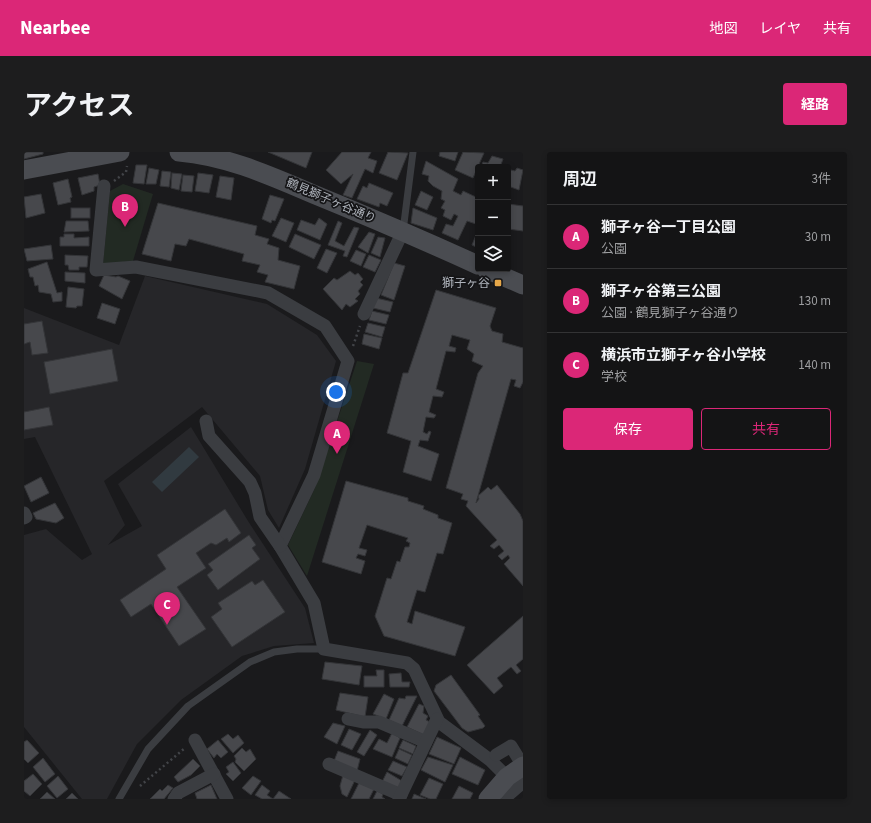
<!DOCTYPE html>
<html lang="ja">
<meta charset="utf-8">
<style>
body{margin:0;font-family:"Source Sans 3","Noto Sans JP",sans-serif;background:#1d1d1e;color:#f1f3f6}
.controls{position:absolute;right:12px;top:12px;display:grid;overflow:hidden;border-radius:4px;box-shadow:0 2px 6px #0003}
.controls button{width:36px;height:36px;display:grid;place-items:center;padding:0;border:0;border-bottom:1px solid #333334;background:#141415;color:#f1f3f6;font:20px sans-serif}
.you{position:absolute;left:312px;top:240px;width:14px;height:14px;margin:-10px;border:3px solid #fff;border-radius:50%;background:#1a73e8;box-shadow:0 0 0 6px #1a73e833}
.badge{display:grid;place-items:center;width:26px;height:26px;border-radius:50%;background:#db2777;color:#fff;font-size:13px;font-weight:700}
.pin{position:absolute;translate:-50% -33px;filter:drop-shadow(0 1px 2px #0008)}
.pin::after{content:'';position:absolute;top:21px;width:14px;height:12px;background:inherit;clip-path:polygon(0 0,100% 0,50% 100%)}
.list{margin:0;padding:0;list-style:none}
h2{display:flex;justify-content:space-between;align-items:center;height:52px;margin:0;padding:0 16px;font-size:17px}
h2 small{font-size:13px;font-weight:400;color:#9d9ea0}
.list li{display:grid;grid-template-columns:26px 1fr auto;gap:12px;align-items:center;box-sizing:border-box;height:64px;padding:0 16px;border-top:1px solid #333334}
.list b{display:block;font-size:15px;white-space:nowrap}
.list p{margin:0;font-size:13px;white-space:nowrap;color:#9d9ea0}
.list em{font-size:13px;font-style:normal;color:#9d9ea0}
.actions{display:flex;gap:8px;padding:12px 16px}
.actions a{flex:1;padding:9px 0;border:1px solid #db2777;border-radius:4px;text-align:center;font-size:14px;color:#db2777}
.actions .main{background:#db2777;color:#fff}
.icon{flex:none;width:22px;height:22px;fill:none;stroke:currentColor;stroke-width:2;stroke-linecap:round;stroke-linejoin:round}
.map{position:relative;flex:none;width:499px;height:647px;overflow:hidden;border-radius:4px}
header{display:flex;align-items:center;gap:24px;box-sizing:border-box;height:56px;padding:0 20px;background:#db2777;color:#fff}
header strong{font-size:19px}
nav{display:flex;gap:22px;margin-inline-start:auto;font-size:14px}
.intro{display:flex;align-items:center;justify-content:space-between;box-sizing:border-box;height:96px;padding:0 24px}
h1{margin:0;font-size:28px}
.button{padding:10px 18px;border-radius:4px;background:#db2777;color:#fff;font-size:14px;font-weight:700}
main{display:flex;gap:24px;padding:0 24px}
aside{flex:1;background:#141415;border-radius:4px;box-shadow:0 2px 6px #0003}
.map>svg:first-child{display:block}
</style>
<header>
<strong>Nearbee</strong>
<nav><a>地図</a><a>レイヤ</a><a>共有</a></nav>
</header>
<div class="intro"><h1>アクセス</h1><a class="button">経路</a></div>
<main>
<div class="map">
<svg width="499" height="647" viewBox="0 0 499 647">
<rect width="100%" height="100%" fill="#1a1a1c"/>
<path fill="#262629" d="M121,124L243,152L293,183L312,209L281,317L255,376L244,358L236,324L178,255L80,329L101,373L84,393L118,374L94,332L167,275L224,369L281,456L290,491L250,494L218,504L157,548L113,592L83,647H58L0,575V383L22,377L58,408L68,402L11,285L0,287V156L95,193Z"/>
<g fill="#222a23">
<path d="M99,32L129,42L109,109L79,112L86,39Z"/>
<path d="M333,209L350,212L283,424L264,393L291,336Z"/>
</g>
<path fill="#313a40" d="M165,295L175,305L138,340L128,330Z"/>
<g fill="#47484c" stroke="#343538">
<path d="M0,0H19V2L0,7Z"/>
<path d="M244,0H288L282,16Z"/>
<path d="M318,0H347L344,6L353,9L349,21L341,17L328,46L319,43L329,22L317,32L302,18Z"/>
<path d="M364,0L384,1L373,28L355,21Z"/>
<path d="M416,0H434L431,9L415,4Z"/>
<path d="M439,0L460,1L449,26L431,18Z"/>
<path d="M468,4L479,7L476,15H457L459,10L464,11Z"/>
<path d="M402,9L434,27L429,39L437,43L439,39L454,46V67L452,72L443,69L434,88L418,81L422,72L429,74L434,64L430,62L427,68L419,64L421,58L417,56L421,49L417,47L418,39L409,34L404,29L405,24L398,22Z"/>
<path d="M112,13H123L120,32L109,31Z"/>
<path d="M125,16L135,18L132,32H122Z"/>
<path d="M493,16L499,18L495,38L484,34V21H486L487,18L491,19Z"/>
<path d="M138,19L147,20L145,35L136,34Z"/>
<path d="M148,21L158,22L155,38L147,36Z"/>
<path d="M174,21L189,23L185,41L171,39Z"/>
<path d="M74,22L76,33L70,35V39L58,43L54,26Z"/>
<path d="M159,23L170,24L168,40L157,39Z"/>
<path d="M196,24L210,26L207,48L192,45Z"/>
<path d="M44,27L48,45L46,46L47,50L34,53L29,31Z"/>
<path d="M345,31L369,41L363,54L356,51L355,55L333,47L339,34L343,36Z"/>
<path d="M397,39L409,45L403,58L391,53Z"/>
<path d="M17,42L21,61L2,66L0,45Z"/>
<path d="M246,43L260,47L251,69L248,68L247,71L238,67Z"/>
<path d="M134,51L233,74L231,83L245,87L243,92L255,96L254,108L276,114L270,137L241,130L244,123L233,120L236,113L218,109L220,102L165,87L162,94L151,92L147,109L118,102Z"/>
<path d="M484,52L499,54V79L484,77Z"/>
<rect x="47" y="56" width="19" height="10"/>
<path d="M389,56L413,66L409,78L387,71Z"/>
<path d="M257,66L270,71L262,90L248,84Z"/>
<path d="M295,66L303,72L296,88L273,78L277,68L291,73Z"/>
<path d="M42,69H64L65,79L40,80Z"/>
<path d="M314,69L318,71L311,89L320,94L330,75L335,76L323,105L319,104L321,99L304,93Z"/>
<path d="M454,78V96L448,93Z"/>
<path d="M345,80L351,82L344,101L334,95Z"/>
<path d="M40,82H50V86L65,85V94H36V85H40Z"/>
<path d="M271,82L297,93L290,107L265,95Z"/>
<path d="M354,85L361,86L356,105L347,101Z"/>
<path d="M27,93L29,107L3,109L0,97Z"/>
<path d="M302,97L313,101L303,121L293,116Z"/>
<path d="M332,98L342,102L337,114L326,109Z"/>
<path d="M41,103L64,104L63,115H55V118H45L44,113H41Z"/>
<path d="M345,103L357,108L351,120L339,115Z"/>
<path d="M23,110L33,141L38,140V149L29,150L27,142L15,140L14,133L11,134L9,125H6L4,117Z"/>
<path d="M370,111L381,114L370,148L357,143Z"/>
<path d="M326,119L331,123L334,121L339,127L336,130L339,133L334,139L336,142L331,147L334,149L326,155L322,152L318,158L299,137L310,126L313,128Z"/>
<path d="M41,120L61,121V131L41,129Z"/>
<path d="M80,123L92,125L94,124L106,129L98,147L75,134Z"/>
<path d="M44,135L60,137L58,154H53L52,156L42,155Z"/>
<path d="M412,138L472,156L466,174L468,179L479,182L478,190L499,196V230L496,236L490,234L492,228L487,227L452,351L455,347L454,344L464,335L467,338L473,333L496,362L499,369V434L480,412L486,406L484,403L478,408L474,404L480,399L475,393L470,397L466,394L473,388L442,354L444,349L437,347L439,342L422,336L454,221L459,214L448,209L450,202L443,197L446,188L428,183L425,194L432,196L431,200L422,199L412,237L420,240L418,245L409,244L405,260L412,263L410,266L402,265L399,280L403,282L405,279L407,280L404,289L396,288L394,294L415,302L407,329L379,320L387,289L363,281L379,221H384Z"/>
<path d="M352,146L369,150L366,160L349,156Z"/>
<path d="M78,151L96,157L91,172L73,166Z"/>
<path d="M348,159L365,163L362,172L345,168Z"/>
<path d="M18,169L24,201L8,203L6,190L0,192V172Z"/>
<path d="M344,171L361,175L358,185L341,180Z"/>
<path d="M340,182L358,186L355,197L338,192Z"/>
<path d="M88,197L94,229L26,242L20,210Z"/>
<path d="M25,255L29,273L0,278V260Z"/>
<path d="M17,325L25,341L7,350L0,334Z"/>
<path d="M322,329L384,346V349L400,354L399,357L414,363V366L428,371L419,402L413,401L401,440L393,438L383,470L388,472L391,459L441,475L431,504L360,484L351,464L363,426L367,427L373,409L376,410L381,395H385L386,391L382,389L384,386L343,373L335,396L343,398L341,404L334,402L332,406L341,409L337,422L298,410Z"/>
<path d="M31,351L40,366L32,371L12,367L9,361Z"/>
<path d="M201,357L217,381L205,390L203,386L192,393L187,391L172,401L182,416L153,435L182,477L155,494L127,452L107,465L96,448L142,417L133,403Z"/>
<path d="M225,383L232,393L228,396L236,407L194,438L183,423L189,418L184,412Z"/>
<path d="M239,428L261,460L208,495L187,465L198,457L194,451L228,429L231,433Z"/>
<path d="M499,464V507L492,513L497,519L493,522L487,515L473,526L479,534L470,542L443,513Z"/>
<path d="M301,510L338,514L335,533L298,527Z"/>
<path d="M352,518H360V535H340V524H353Z"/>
<path d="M377,521L378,530H386L385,535H366L365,522Z"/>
<path d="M427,523L456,563L454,564L461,574L459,576L444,580L438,576L410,539L412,533Z"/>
<path d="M316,541L344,545L341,565L312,558Z"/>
<path d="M360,542L370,547L362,567L349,562Z"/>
<path d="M382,544H393L378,574L365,568L375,546L381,547Z"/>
<path d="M395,552L400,554L399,561L404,564L402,568L406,570L400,583L383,575Z"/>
<path d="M309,571L321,574L313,592L300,585Z"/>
<path d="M325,577L337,582L328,598L317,593Z"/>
<path d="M346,578L353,583L340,604L333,600Z"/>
<path d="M368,581L376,586L368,605L349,597L355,587L363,591Z"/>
<path d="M204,582L209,587L214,583L220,591L209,601L197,587Z"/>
<path d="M413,585L437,596L430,612L405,602Z"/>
<path d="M3,588L15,601L4,611L0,607V590Z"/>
<path d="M194,588L204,600L197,606L193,602L190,606L183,597Z"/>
<path d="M379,588L392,594L389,602L375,596Z"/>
<path d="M218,596L222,600L226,597L232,607L220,619L211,610L212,607L210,604Z"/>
<path d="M375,597L388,603L384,612L371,606Z"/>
<path d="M314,599L336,607L333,619L310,609Z"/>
<path d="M404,605L429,613L421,630L397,618Z"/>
<path d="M436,605L461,618L454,633L428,622Z"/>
<path d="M19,606L31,622L21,630L9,615Z"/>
<path d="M169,607L176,614L167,623L154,630L150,625Z"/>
<path d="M369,609L383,615L378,624L364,618Z"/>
<path d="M209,610L217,621L209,629L202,622L205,620L202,615Z"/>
<path d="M363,620L378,629L374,637L358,630Z"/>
<path d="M9,622L18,632L6,644L0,639V629Z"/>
<path d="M319,623L331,628L323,645L318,642L316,634Z"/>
<path d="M34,624L44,637L33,646L23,634Z"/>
<path d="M229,624L237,629L227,643L218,636Z"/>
<path d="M405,626L419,632L412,647H406L396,643Z"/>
<path d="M335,631L350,637L345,647H327Z"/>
<path d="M144,633L149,636L140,647H126L136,637L138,639Z"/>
<path d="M187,633L193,647H173L171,641Z"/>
<path d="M238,633L246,639L243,643L249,647L255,639L267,647H238L231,643Z"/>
<path d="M435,634L449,641L446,647H428Z"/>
<path d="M353,639L359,642L358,645L361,647H349Z"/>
<path d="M23,640L31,647H16Z"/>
<path d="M48,641L54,647H42Z"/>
<path d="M390,642L402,647H388Z"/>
</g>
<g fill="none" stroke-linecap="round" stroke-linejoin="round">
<g stroke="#424448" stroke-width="2.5" stroke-dasharray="2 3" stroke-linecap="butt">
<path d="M90,29L102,20L103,14"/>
<path d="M329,194L336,174"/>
<path d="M116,634L161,596"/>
</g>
<g stroke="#3b3d41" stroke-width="7">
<path d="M379,79L389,0"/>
<path d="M95,647L124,597L164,554L226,510L250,500L273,497H300"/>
</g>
<g stroke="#3b3d41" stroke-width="13">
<path d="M80,34L72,118L112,115L244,141L301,174L324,209L290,323L256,394L290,451L300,497L383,511L390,517L415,570L466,608L483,625"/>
<path d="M340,162L379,79"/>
<path d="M182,269L185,284L226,330L231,341L236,365L256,394"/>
<path d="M0,361L2,365L0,366"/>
<path d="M324,567L339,570H355L402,590"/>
<path d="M171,588L203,647"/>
<path d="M472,603L487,594L499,614"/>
<path d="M305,612L377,643"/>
<path d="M483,644L499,630"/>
<path d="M150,647L154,641L190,622"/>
<path d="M375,647L413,567"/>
</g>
<g stroke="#4a4c51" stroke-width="19">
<path d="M155,0C204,4 249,25 294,44C348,66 401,89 454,113"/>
<path d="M0,18L96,0"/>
<path d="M462,117L499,133"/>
<path d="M464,647L483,625L499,614"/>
</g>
</g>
<rect fill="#e6a749" stroke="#151517" stroke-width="1.5" x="470" y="127" width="8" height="8" rx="2"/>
<g text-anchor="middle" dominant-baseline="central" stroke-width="3.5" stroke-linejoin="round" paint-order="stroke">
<g font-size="12" fill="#aeb3bb" stroke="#151517">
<text transform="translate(307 49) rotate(23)">鶴見獅子ヶ谷通り</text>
</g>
<g font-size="12" fill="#aeb3bb" stroke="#151517" text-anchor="end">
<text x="466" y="131">獅子ヶ谷</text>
</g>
</g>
</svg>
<div class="controls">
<button>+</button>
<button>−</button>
<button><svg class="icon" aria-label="layers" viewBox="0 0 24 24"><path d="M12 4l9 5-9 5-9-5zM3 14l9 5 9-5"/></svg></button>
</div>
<div class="you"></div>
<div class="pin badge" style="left:313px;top:302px">A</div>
<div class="pin badge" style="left:101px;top:75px">B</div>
<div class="pin badge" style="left:143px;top:473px">C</div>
</div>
<aside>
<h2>周辺<small>3件</small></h2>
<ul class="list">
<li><span class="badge">A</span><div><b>獅子ヶ谷一丁目公園</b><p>公園</p></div><em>30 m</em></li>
<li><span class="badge">B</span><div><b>獅子ヶ谷第三公園</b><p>公園 · 鶴見獅子ヶ谷通り</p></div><em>130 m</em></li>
<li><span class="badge">C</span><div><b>横浜市立獅子ヶ谷小学校</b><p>学校</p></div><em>140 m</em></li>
</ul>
<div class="actions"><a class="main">保存</a><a>共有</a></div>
</aside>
</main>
